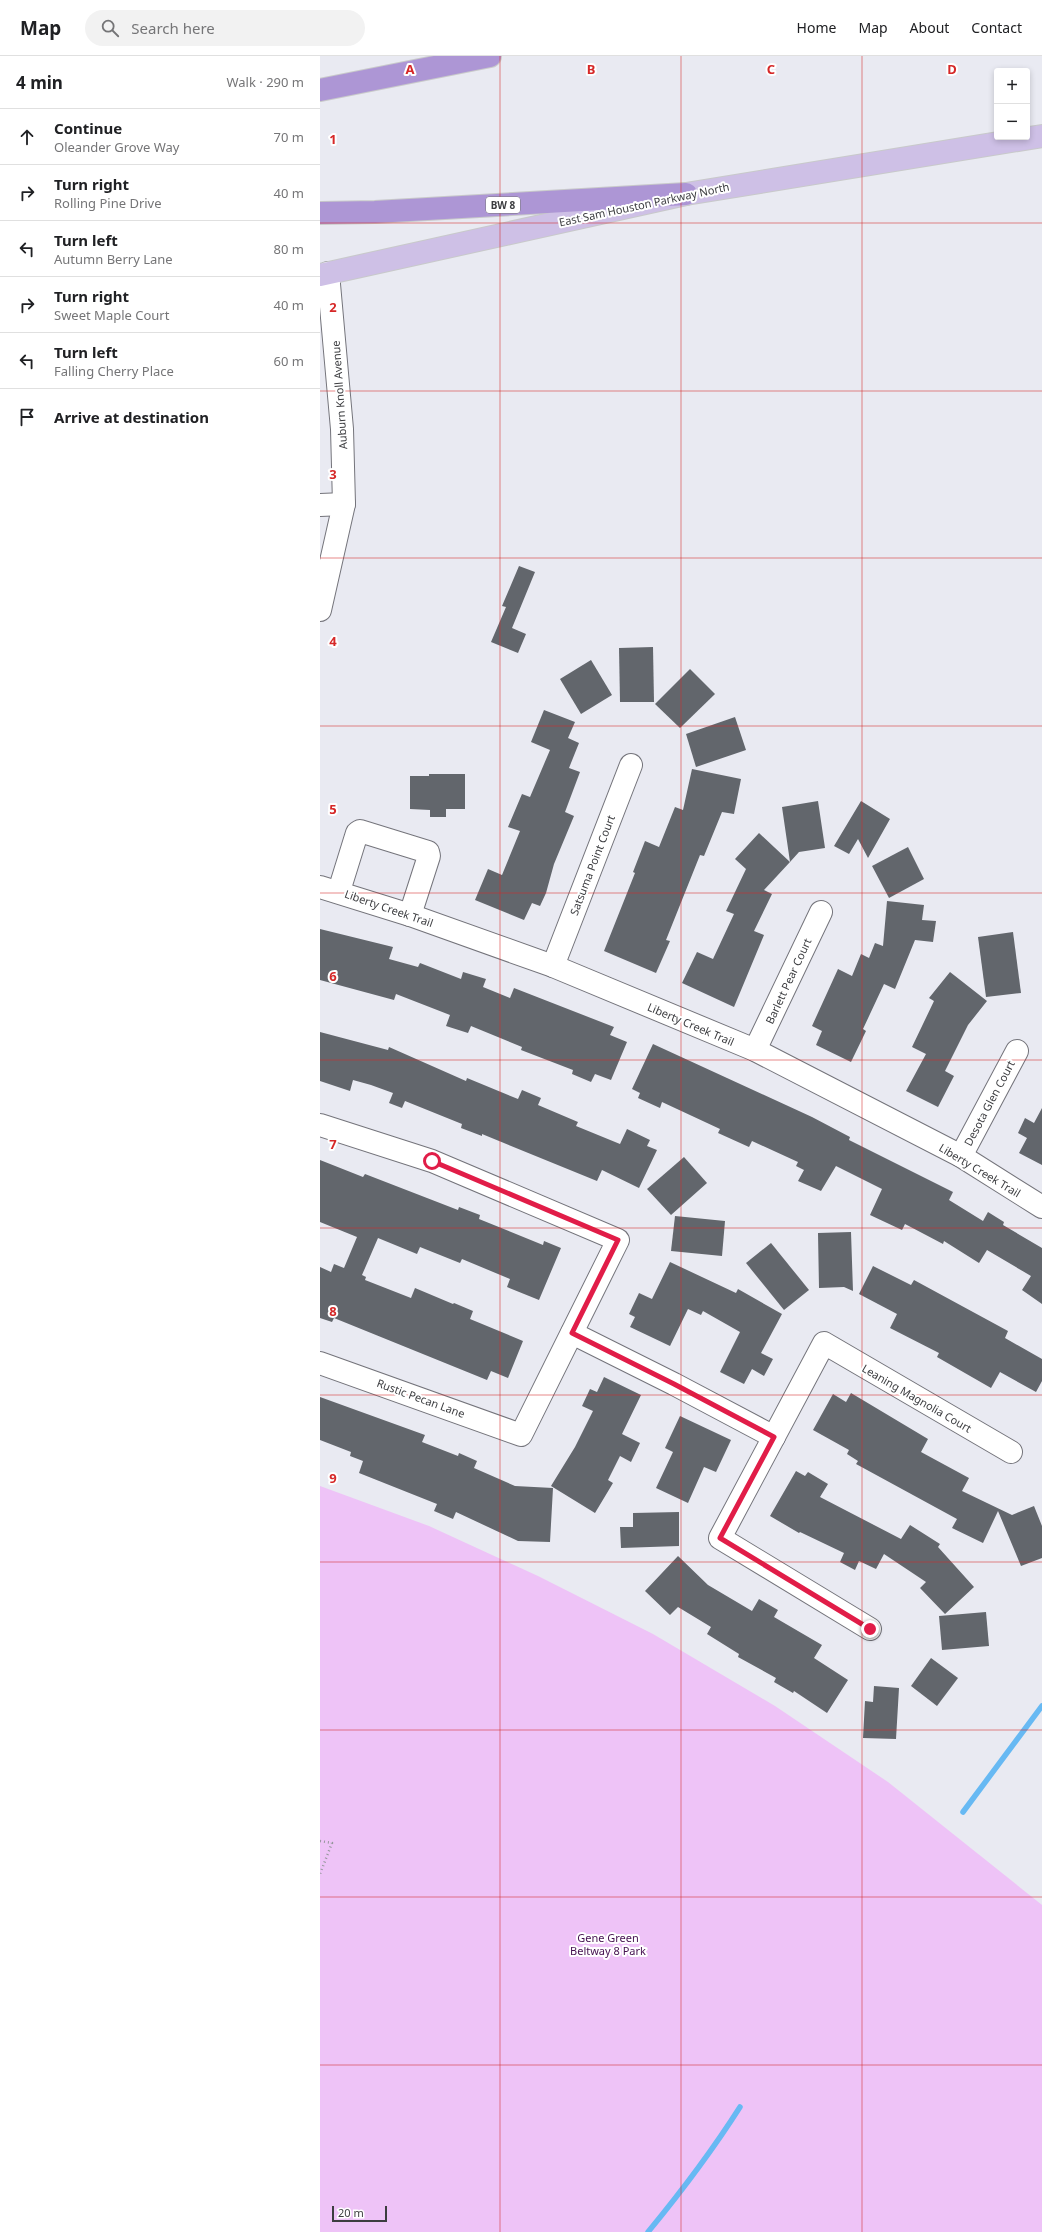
<!DOCTYPE html>
<meta charset="utf-8">
<style>
body{margin:0;font-family:"Noto Sans",sans-serif;background:#f2f2f2;color:#202124}
.controls{position:absolute;right:12px;top:12px;display:grid;overflow:hidden;border-radius:4px;box-shadow:0 2px 6px #0003}
.controls button{width:36px;height:36px;display:grid;place-items:center;padding:0;border:0;border-bottom:1px solid #e0e0e0;background:#fff;color:#202124;font:20px sans-serif}
.scale{position:absolute;left:12px;bottom:10px;width:55px;box-sizing:border-box;padding-left:4px;border:2px solid #3c3d40;border-top:0;font-size:11px;line-height:14px;white-space:nowrap;color:#3c3d40;-webkit-text-stroke:3px #fff;paint-order:stroke}
.stop{position:absolute;width:12px;height:12px;margin:-9px;border:3px solid #e11d48;border-radius:50%;background:#fff}
.stop.end{background:#e11d48;border-color:#fff;box-shadow:0 1px 4px #0008}
.list{margin:0;padding:0;list-style:none}
h2{display:flex;justify-content:space-between;align-items:center;height:52px;margin:0;padding:0 16px;font-size:17px}
h2 small{font-size:13px;font-weight:400;color:#757577}
.list li{display:grid;grid-template-columns:26px 1fr auto;gap:12px;align-items:center;box-sizing:border-box;height:56px;padding:0 16px;border-top:1px solid #e0e0e0}
.list b{display:block;font-size:15px;white-space:nowrap}
.list p{margin:0;font-size:13px;white-space:nowrap;color:#757577}
.list em{font-size:13px;font-style:normal;color:#757577}
.icon{flex:none;width:22px;height:22px;fill:none;stroke:currentColor;stroke-width:2;stroke-linecap:round;stroke-linejoin:round}
.map{position:relative;flex:none;width:722px;height:2176px;overflow:hidden}
header{display:flex;align-items:center;gap:24px;box-sizing:border-box;height:56px;padding:0 20px;background:#fff;border-bottom:1px solid #e0e0e0}
header strong{font-size:19px}
nav{display:flex;gap:22px;margin-inline-start:auto;font-size:14px}
.search{width:280px;height:36px;background:#f2f2f2;display:flex;align-items:center;gap:10px;box-sizing:border-box;padding:0 14px;border-radius:22px;color:#757577;font-size:15px}
main{display:flex}
aside{flex:1;background:#fff}
.map>svg:first-child{display:block}
</style>
<header>
<strong>Map</strong>
<div class="search"><svg class="icon" aria-label="search" viewBox="0 0 24 24"><circle cx="10" cy="10" r="6"/><path d="M15 15l6 6"/></svg>Search here</div>
<nav><a>Home</a><a>Map</a><a>About</a><a>Contact</a></nav>
</header>
<main>
<aside>
<h2>4 min<small>Walk · 290 m</small></h2>
<ul class="list">
<li><svg class="icon" aria-label="ahead" viewBox="0 0 24 24"><path d="M12 20V5M6 11l6-6 6 6"/></svg><div><b>Continue</b><p>Oleander Grove Way</p></div><em>70 m</em></li>
<li><svg class="icon" aria-label="right" viewBox="0 0 24 24"><path d="M7 20v-9h11M14 6l5 5-5 5"/></svg><div><b>Turn right</b><p>Rolling Pine Drive</p></div><em>40 m</em></li>
<li><svg class="icon" aria-label="left" viewBox="0 0 24 24"><path d="M17 20v-9H6M10 6l-5 5 5 5"/></svg><div><b>Turn left</b><p>Autumn Berry Lane</p></div><em>80 m</em></li>
<li><svg class="icon" aria-label="right" viewBox="0 0 24 24"><path d="M7 20v-9h11M14 6l5 5-5 5"/></svg><div><b>Turn right</b><p>Sweet Maple Court</p></div><em>40 m</em></li>
<li><svg class="icon" aria-label="left" viewBox="0 0 24 24"><path d="M17 20v-9H6M10 6l-5 5 5 5"/></svg><div><b>Turn left</b><p>Falling Cherry Place</p></div><em>60 m</em></li>
<li><svg class="icon" aria-label="arrive" viewBox="0 0 24 24"><path d="M6 21V4h12l-3 4 3 4H6"/></svg><div><b>Arrive at destination</b></div></li>
</ul>
</aside>
<div class="map">
<svg width="722" height="2176" viewBox="0 0 722 2176">
<rect width="100%" height="100%" fill="#e9eaf2"/>
<path fill="#eec3f7" d="M0,1430L109,1470L218,1520L333,1578L455,1650L568,1726L722,1849V2176H0Z"/>
<g fill="none" stroke-linecap="round" stroke-linejoin="round">
<g stroke="#67b9f3" stroke-width="5.5">
<path d="M643,1756L722,1650"/>
<path d="M328,2176C361,2136 392,2095 420,2051"/>
</g>
</g>
<g fill="#62666c">
<path d="M199,510L215,516L192,572L206,578L198,597L171,586L186,551L182,550Z"/>
<path d="M333,591L334,646H300L299,592Z"/>
<path d="M271,604L292,639L261,658L240,623Z"/>
<path d="M370,613L395,638L360,672L335,648Z"/>
<path d="M224,654L255,666L248,682L259,687L249,712L260,716L245,756L254,760L234,808L226,837L220,850L212,847L204,864L155,844L168,813L182,819L200,775L188,771L202,738L210,741L230,694L211,686Z"/>
<path d="M415,661L426,694L376,711L366,678Z"/>
<path d="M372,713L421,723L414,758L402,756L384,800L380,799L346,884L350,885L336,917L284,895L315,817L313,816L325,785L339,791L355,751L363,754Z"/>
<path d="M109,718H145V753H126V761H110V754L90,753V720H109Z"/>
<path d="M498,745L505,792L479,796L470,806L462,751Z"/>
<path d="M541,745L570,763L548,802L538,783L529,798L514,790Z"/>
<path d="M439,777L470,806L444,834L452,838L434,875L444,879L414,951L362,927L377,896L393,903L414,858L406,855L426,813L415,803Z"/>
<path d="M588,791L604,823L569,842L552,810Z"/>
<path d="M567,845L604,849L602,864L616,865L613,886L595,884L575,933L564,928L543,973L546,975L531,1006L496,989L502,975L492,970L518,913L532,920L541,898L549,902L555,887L563,890Z"/>
<path d="M0,873L73,891L69,903L98,911L100,907L141,923L143,916L166,923L163,931L190,942L194,932L294,971L290,979L307,986L291,1024L275,1018L271,1026L252,1018L253,1014L201,994L202,991L151,970L148,977L126,970L130,959L76,938L74,944L0,924Z"/>
<path d="M693,876L701,937L666,941L658,881Z"/>
<path d="M630,916L667,945L648,969L625,1015L634,1020L618,1051L586,1035L606,998L592,991L614,945L609,942Z"/>
<path d="M0,976L68,994L69,991L146,1025L147,1022L198,1043L202,1034L221,1042L218,1049L258,1066L256,1070L300,1088L307,1073L330,1084L327,1090L337,1094L319,1132L282,1114L277,1125L162,1078V1080L141,1072L142,1068L85,1045L82,1052L69,1047L73,1037L51,1029L33,1024L30,1035L0,1025Z"/>
<path d="M333,988L492,1061L530,1081L529,1084L633,1136L629,1144L663,1165L668,1156L684,1166L683,1169L722,1192V1248L702,1234L711,1220L667,1194L659,1207L624,1185L623,1188L585,1168L582,1174L550,1159L562,1133L516,1110L501,1135L478,1125L484,1114L476,1110L478,1106L432,1085L429,1091L398,1077L400,1073L342,1046L340,1052L318,1042L320,1037L312,1033Z"/>
<path d="M722,1052V1109L699,1097L707,1082L698,1077L705,1062L714,1067Z"/>
<path d="M364,1101L387,1127L351,1159L327,1133Z"/>
<path d="M0,1104L43,1121L45,1118L138,1154L139,1151L160,1159L159,1163L223,1189L224,1185L241,1192L219,1244L187,1231L190,1223L142,1203L140,1207L100,1191L97,1198L58,1182L42,1219L46,1221L45,1224L91,1242L95,1232L133,1248L134,1247L153,1255L150,1263L203,1285L188,1322L171,1315L167,1324L14,1262L12,1266L0,1262V1211L11,1216L14,1208L24,1212L37,1181L0,1166Z"/>
<path d="M355,1160L405,1165L402,1200L351,1195Z"/>
<path d="M531,1176L533,1235L524,1231L499,1232L498,1177Z"/>
<path d="M451,1187L489,1234L464,1254L426,1207Z"/>
<path d="M350,1206L416,1237L418,1233L462,1258L441,1297L453,1303L444,1320L432,1313L424,1328L400,1316L420,1276L383,1255L381,1259L368,1253L350,1290L310,1271L315,1261L309,1258L319,1237L332,1243Z"/>
<path d="M553,1210L591,1229L594,1224L688,1275L685,1282L722,1303V1325L716,1336L680,1316L671,1332L617,1301L619,1297L570,1272L577,1258L539,1238Z"/>
<path d="M284,1321L321,1339L302,1378L320,1387L311,1406L300,1400L288,1424L293,1427L275,1457L231,1430L255,1391L273,1355L262,1350L270,1333L277,1336Z"/>
<path d="M531,1337L608,1383L601,1396L649,1422L642,1435L692,1459L714,1450L722,1470V1502L701,1510L678,1455L663,1487L632,1472L637,1463L536,1408L538,1405L527,1398L529,1394L493,1374L513,1338L526,1346Z"/>
<path d="M0,1341L105,1379L102,1386L138,1400L139,1397L157,1405L154,1412L195,1430L233,1432L230,1486L198,1485L136,1456L133,1463L114,1455L117,1448L39,1417L43,1405L30,1400L31,1396L0,1384Z"/>
<path d="M360,1360L411,1384L396,1416L384,1411L368,1447L336,1432L353,1396L345,1392Z"/>
<path d="M476,1415L485,1420L488,1416L508,1428L500,1441L581,1483L590,1469L620,1488L618,1491L654,1531L625,1558L600,1532L606,1526L564,1498L556,1513L539,1505L535,1514L520,1506L524,1497L480,1476L479,1477L450,1460Z"/>
<path d="M359,1456V1490L301,1492L300,1471H313V1457Z"/>
<path d="M358,1500L388,1529L432,1555L439,1543L458,1554L454,1561L502,1589L494,1602L528,1624L507,1657L474,1635L473,1637L454,1626L456,1622L418,1601L419,1598L387,1578L391,1571L358,1551L350,1559L325,1535Z"/>
<path d="M666,1556L669,1590L622,1594L619,1560Z"/>
<path d="M611,1602L638,1622L617,1650L591,1630Z"/>
<path d="M554,1630L579,1632L576,1683L543,1682L545,1645L553,1646Z"/>
</g>
<g fill="none" stroke-linecap="round" stroke-linejoin="round">
<g stroke="#74747b" stroke-width="24">
<g id="minor">
<path d="M0,449L24,448"/>
<path d="M0,554L24,448L22,373L8,217"/>
<path d="M0,831L90,859L233,910L435,994L641,1100L722,1151"/>
<path d="M19,835L37,777L40,775L108,796L109,800L90,859"/>
<path d="M233,910L311,709"/>
<path d="M435,994L501,856"/>
<path d="M0,1069L112,1105L298,1184L201,1379L0,1307"/>
<path d="M641,1100L697,995"/>
<path d="M252,1277L354,1328L454,1381"/>
<path d="M550,1573L400,1482L504,1287L691,1396"/>
</g>
</g>
<g stroke="#c8c9ca" stroke-width="24">
<path id="major" d="M0,219L366,138L722,80"/>
</g>
<g stroke="#c8c9ca" stroke-width="24">
<g id="highway">
<path d="M0,34L170,0"/>
<path d="M0,157L55,156L366,138"/>
</g>
</g>
<path stroke="#96979d" stroke-width="2.5" stroke-dasharray="1 3" stroke-linecap="butt" d="M0,1785L12,1787L0,1818"/>
<use href="#minor" stroke="#fff" stroke-width="22"/>
<use href="#major" stroke="#cec0e6" stroke-width="22"/>
<use href="#highway" stroke="#ad96d5" stroke-width="22"/>
</g>
<g fill="none" stroke-linecap="round" stroke-linejoin="round">
<path stroke="#e11d48" stroke-width="5" d="M112,1105L298,1184L252,1277L354,1328L454,1381L400,1482L550,1573"/>
</g>
<path fill="none" stroke="#d62828" stroke-width="1" stroke-opacity="0.55" d="M180,0V2176M361,0V2176M542,0V2176M0,167H722M0,335H722M0,502H722M0,670H722M0,837H722M0,1004H722M0,1172H722M0,1339H722M0,1506H722M0,1674H722M0,1841H722M0,2009H722"/>
<g text-anchor="middle" dominant-baseline="central" stroke-width="4" stroke-linejoin="round" paint-order="stroke">
<rect fill="#fff" stroke="#767779" stroke-width="1" x="166" y="141" width="34" height="16" rx="3"/>
<g font-size="10" font-weight="bold" fill="#3c3d40">
<text x="183" y="149">BW 8</text>
</g>
<g font-size="11" fill="#3c3d40" stroke="#fff">
<text transform="translate(324 148) rotate(-12)">East Sam Houston Parkway North</text>
<text transform="translate(19 339) rotate(-94)">Auburn Knoll Avenue</text>
<text transform="translate(272 809) rotate(-69)">Satsuma Point Court</text>
<text transform="translate(69 852) rotate(19)">Liberty Creek Trail</text>
<text transform="translate(468 925) rotate(-65)">Barlett Pear Court</text>
<text transform="translate(371 968) rotate(23)">Liberty Creek Trail</text>
<text transform="translate(669 1047) rotate(-62)">Desota Glen Court</text>
<text transform="translate(660 1114) rotate(31)">Liberty Creek Trail</text>
<text transform="translate(101 1342) rotate(20)">Rustic Pecan Lane</text>
<text transform="translate(597 1342) rotate(30)">Leaning Magnolia Court</text>
</g>
<g font-size="11" fill="#44104f" stroke="#fff">
<text x="288" y="1881">Gene Green<tspan x="288" dy="13">Beltway 8 Park</tspan></text>
</g>
</g>
<g font-size="13" text-anchor="middle" font-weight="bold" fill="#d62828" stroke="#fff" stroke-width="4" stroke-linejoin="round" paint-order="stroke">
<text x="90" y="18">A</text>
<text x="271" y="18">B</text>
<text x="451" y="18">C</text>
<text x="632" y="18">D</text>
<text x="13" y="88">1</text>
<text x="13" y="256">2</text>
<text x="13" y="423">3</text>
<text x="13" y="590">4</text>
<text x="13" y="758">5</text>
<text x="13" y="925">6</text>
<text x="13" y="1093">7</text>
<text x="13" y="1260">8</text>
<text x="13" y="1427">9</text>
</g>
</svg>
<div class="controls">
<button>+</button>
<button>−</button>
</div>
<div class="scale">20 m</div>
<div class="stop" style="left:112px;top:1105px"></div>
<div class="stop end" style="left:550px;top:1573px"></div>
</div>
</main>
